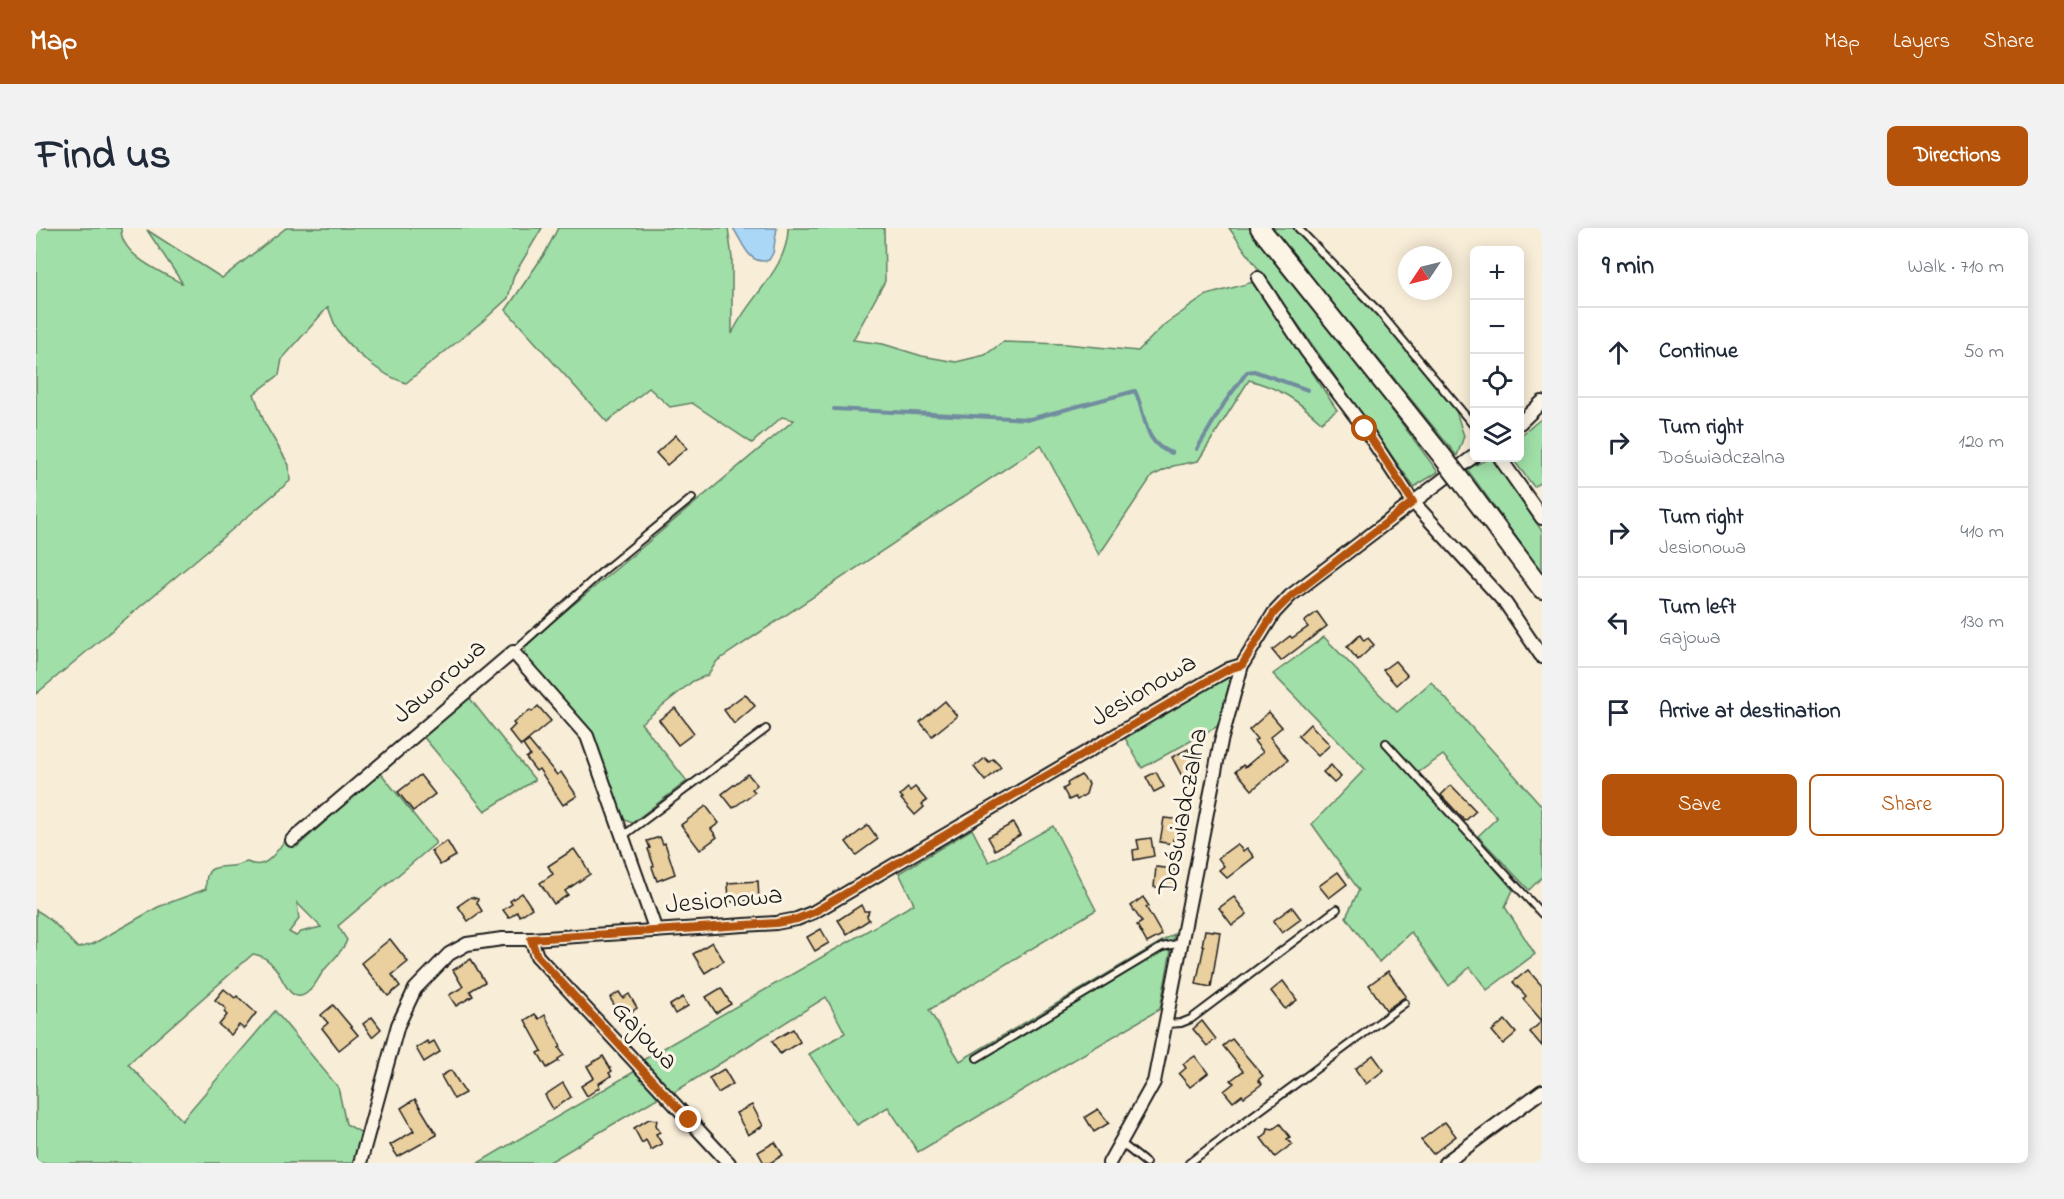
<!DOCTYPE html>
<meta charset="utf-8">
<style>
body{margin:0;font-family:"Indie Flower",sans-serif;background:#f2f2f3;color:#1f2937}
.controls{position:absolute;right:18px;top:18px;display:grid;overflow:hidden;border-radius:9px;box-shadow:0 3px 15px #0003}
.controls button{width:54px;height:54px;display:grid;place-items:center;padding:0;border:0;border-bottom:2px solid #e0e1e3;background:#fff;color:#1f2937;font:30px sans-serif}
.compass{position:absolute;left:1362px;top:18px;width:54px;height:54px;border-radius:50%;background:#fff;box-shadow:0 3px 15px #0003;rotate:235deg}
.stop{position:absolute;width:18px;height:18px;margin:-14px;border:4px solid #b45309;border-radius:50%;background:#fff}
.stop.end{background:#b45309;border-color:#fff;box-shadow:0 2px 6px #0008}
.list{margin:0;padding:0;list-style:none}
h2{display:flex;justify-content:space-between;align-items:center;height:78px;margin:0;padding:0 24px;font-size:26px}
h2 small{font-size:20px;font-weight:400;color:#747a83}
.list li{display:grid;grid-template-columns:39px 1fr auto;gap:18px;align-items:center;box-sizing:border-box;height:90px;padding:0 24px;border-top:2px solid #e0e1e3}
.list b{display:block;font-size:22px;white-space:nowrap}
.list p{margin:0;font-size:20px;white-space:nowrap;color:#747a83}
.list em{font-size:20px;font-style:normal;color:#747a83}
.actions{display:flex;gap:12px;padding:18px 24px}
.actions a{flex:1;padding:14px 0;border:2px solid #b45309;border-radius:9px;text-align:center;font-size:21px;color:#b45309}
.actions .main{background:#b45309;color:#fff}
.icon{flex:none;width:33px;height:33px;fill:none;stroke:currentColor;stroke-width:2;stroke-linecap:round;stroke-linejoin:round}
.map{position:relative;flex:none;width:1506px;height:935px;overflow:hidden;border-radius:9px}
header{display:flex;align-items:center;gap:36px;box-sizing:border-box;height:84px;padding:0 30px;background:#b45309;color:#fff}
header strong{font-size:28px}
nav{display:flex;gap:33px;margin-inline-start:auto;font-size:21px}
.intro{display:flex;align-items:center;justify-content:space-between;box-sizing:border-box;height:144px;padding:0 36px}
h1{margin:0;font-size:42px}
.button{padding:15px 27px;border-radius:9px;background:#b45309;color:#fff;font-size:21px;font-weight:700}
main{display:flex;gap:36px;padding:0 36px}
aside{flex:1;background:#fff;border-radius:9px;box-shadow:0 3px 15px #0003}
.map>svg:first-child{display:block}
</style>
<header>
<strong>Map</strong>
<nav><a>Map</a><a>Layers</a><a>Share</a></nav>
</header>
<div class="intro"><h1>Find us</h1><a class="button">Directions</a></div>
<main>
<div class="map">
<svg width="1506" height="935" viewBox="0 0 1506 935">
<rect width="100%" height="100%" fill="#f8edd7"/>
<filter id="ink" filterUnits="userSpaceOnUse"><feTurbulence type="fractalNoise" baseFrequency=".0167" numOctaves="2"/><feDisplacementMap in="SourceGraphic" scale="12" xChannelSelector="R" yChannelSelector="G"/><feConvolveMatrix kernelMatrix="1 2 1 2 8 2 1 2 1" color-interpolation-filters="sRGB"/></filter>
<g filter="url(#ink)">
<g fill="#a0dfa7" stroke="#5e7e62" stroke-width="1.5" fill-rule="evenodd">
<path d="M0,0H85C84,28 126,44 147,56L111,2L186,50L250,0H506L478,47L472,70L447,93L370,155C346,148 314,122 301,101C297,94 295,86 292,79L246,131L243,147L218,166L229,196L253,237L254,253L0,466Z"/>
<path d="M522,0H692L696,30V106C711,70 752,42 752,0H848L849,53L817,112L847,116L886,128L920,134L949,127L967,114L1030,116L1102,123L1129,96L1171,67L1217,54L1301,182L1285,194C1260,171 1245,161 1213,152L1162,233L1137,238L1116,248L1063,327L1005,217L681,433L672,447L657,453L605,495L651,553L596,595L587,591L580,578L555,508L488,427L490,418L507,402L758,192L746,189L716,215L656,175L634,179L613,160L571,194L470,82L509,25Z"/>
<path d="M1193,0H1215L1315,127L1402,244L1378,259Z"/>
<path d="M1236,0H1257L1342,88L1420,183L1428,208L1421,228Z"/>
<path d="M1506,190V253L1498,259L1476,230H1484V208Z"/>
<path d="M1454,230H1456L1506,303V345L1431,241Z"/>
<path d="M1288,409L1361,484L1395,454L1506,578V649L1493,662L1442,608L1461,590L1407,527L1379,547L1477,662L1469,679L1499,726L1451,762L1434,739L1413,758L1375,704L1343,734L1310,689L1323,662L1276,596L1329,541L1237,446Z"/>
<path d="M1184,450H1194V460L1182,498L1106,540L1089,510Z"/>
<path d="M432,468L499,552L449,583L386,507Z"/>
<path d="M344,544L400,615L302,698L311,712C307,724 294,734 286,745C282,751 278,760 272,764C255,779 247,750 240,741C234,733 227,727 217,726L92,836L146,892L239,783L302,859L310,896L328,906L319,935H0V682C19,692 27,706 42,720L57,716L122,679L170,661C169,637 178,640 196,638C200,638 206,635 211,634C229,643 239,626 249,612H256L261,619ZM261,675L285,699L265,704L260,708L253,704L263,691Z"/>
<path d="M1017,598L1060,682L893,782L924,833L1138,706L1124,781L882,924L852,879L821,897L773,826L809,805L790,769L637,865L607,832L878,676L863,645L936,601L953,634Z"/>
<path d="M601,842L623,869L512,935H442Z"/>
</g>
<path fill="#abd7f7" stroke="#728c9f" stroke-width="1.5" d="M697,0H741L737,25L733,32C712,38 707,14 697,0Z"/>
<g fill="none" stroke-linecap="round" stroke-linejoin="round">
<g stroke="#728c9f" stroke-width="4">
<path d="M798,181L994,191L1099,163C1111,187 1106,216 1136,225"/>
<path d="M1161,221L1189,174L1211,144L1218,143L1272,162"/>
</g>
</g>
<g fill="#eacf9f" stroke="#1c1c1c" stroke-width="1.5">
<path d="M640,207L651,220L631,237L620,225Z"/>
<path d="M1281,384L1291,398L1245,433L1236,422L1254,408L1256,410L1272,399L1268,394Z"/>
<path d="M1324,407L1328,413L1332,410L1338,417L1322,432L1311,419Z"/>
<path d="M1359,433L1371,447L1360,457L1347,442Z"/>
<path d="M709,466L719,478L698,496L688,482Z"/>
<path d="M909,473L921,488L896,508L884,494Z"/>
<path d="M502,478L515,493L485,518L473,503L479,497L477,495L494,482L496,484Z"/>
<path d="M639,480L658,505L642,517L623,492Z"/>
<path d="M1233,484L1246,499L1234,509L1252,532L1216,562L1200,543L1207,537L1209,539L1227,524L1218,513L1221,511L1213,502Z"/>
<path d="M1274,496L1294,517L1282,528L1262,508Z"/>
<path d="M493,513L521,547L525,544L541,568L527,577L503,541L500,543L490,530L494,527L487,517Z"/>
<path d="M1152,521L1162,540L1146,548L1136,529Z"/>
<path d="M949,530L953,534L957,531L965,539L949,553L938,539Z"/>
<path d="M1295,537L1305,549L1298,555L1287,544Z"/>
<path d="M1120,544L1128,559L1118,564L1110,549Z"/>
<path d="M712,546L721,557L716,561L719,564L697,580L686,566Z"/>
<path d="M384,547L399,566L377,583L362,564Z"/>
<path d="M1045,547L1053,556L1050,566L1041,572L1039,569L1033,572L1027,561L1032,558L1031,555Z"/>
<path d="M1415,557L1440,583L1429,593L1405,567Z"/>
<path d="M879,559L891,573L886,576L888,579L879,587L865,571L867,570L864,567L872,560L874,563Z"/>
<path d="M670,578L683,595L675,601L681,609L664,622L645,597Z"/>
<path d="M1128,590L1147,592L1144,611H1137V616L1124,614Z"/>
<path d="M977,595L984,607L959,622L952,609Z"/>
<path d="M832,597L842,611L820,627L810,614Z"/>
<path d="M624,609L627,616L629,615L639,646L621,653L616,639L618,638L612,621L614,620L611,613Z"/>
<path d="M1115,610L1118,628L1098,632L1097,622L1103,621L1101,612Z"/>
<path d="M411,613L420,628L404,637L395,623Z"/>
<path d="M1201,616L1207,623L1211,620L1218,629L1191,650L1183,642L1188,638L1182,630Z"/>
<path d="M538,621L544,630L546,631L554,646L529,663L532,667L518,676L504,655L517,646L512,638Z"/>
<path d="M1120,639L1139,641L1137,661L1118,659Z"/>
<path d="M1302,644L1311,656L1293,670L1283,658Z"/>
<path d="M722,653L723,672L693,674L692,655Z"/>
<path d="M486,665L496,680L484,688L481,684L473,690L467,682L476,676L474,673Z"/>
<path d="M435,669L442,671L441,675L446,683L432,693L422,678Z"/>
<path d="M1107,669L1113,678L1110,679L1126,707L1111,715L1101,697L1106,694L1095,678Z"/>
<path d="M1198,669L1211,686L1196,697L1183,680Z"/>
<path d="M825,677L828,683H833L831,688L833,692L811,706L802,692Z"/>
<path d="M1256,679L1265,691L1246,705L1237,693Z"/>
<path d="M785,701L793,715L779,723L771,709Z"/>
<path d="M1169,702L1184,704L1175,759L1160,756L1168,718H1166Z"/>
<path d="M354,711L372,734L356,747L364,758L352,768L325,735Z"/>
<path d="M676,714L688,733L669,745L657,726Z"/>
<path d="M435,731L449,754L434,763L437,768L420,778L413,767L427,759L417,742Z"/>
<path d="M1492,742L1506,758V793L1487,771L1490,768L1477,754Z"/>
<path d="M1352,743L1370,768L1350,782L1333,757Z"/>
<path d="M1247,753L1261,772L1249,781L1235,763Z"/>
<path d="M685,760L695,776L680,785L670,769Z"/>
<path d="M188,761L199,770L201,768L220,785L208,801L203,797L195,807L183,797L191,787L188,784L190,781L179,772Z"/>
<path d="M583,764L587,770L593,766L601,780L586,790L574,770Z"/>
<path d="M647,769L652,778L639,786L634,777Z"/>
<path d="M297,777L322,807L303,822L286,800L292,795L285,787Z"/>
<path d="M499,786L503,791L509,787L525,819L523,820L528,827L522,831L523,833L511,840L502,825L506,823L489,792Z"/>
<path d="M336,789L345,801L336,809L327,796Z"/>
<path d="M1469,792L1480,805L1467,816L1456,803Z"/>
<path d="M1166,793L1180,811L1171,818L1157,801Z"/>
<path d="M1506,793V818L1494,804Z"/>
<path d="M757,801L764,814L744,826L736,813Z"/>
<path d="M1196,811L1227,848L1222,852L1226,856L1208,869L1206,867L1197,874L1188,863L1198,855L1195,852L1207,843L1187,818Z"/>
<path d="M391,813L393,816L398,813L404,824L388,834L380,820Z"/>
<path d="M1337,827L1348,842L1330,856L1319,841Z"/>
<path d="M567,828L576,843L573,845L575,848L562,856L564,859L551,868L545,858L558,850L551,838Z"/>
<path d="M1159,828L1172,845L1154,859L1143,846L1150,840L1147,836Z"/>
<path d="M688,841L697,856L682,865L673,850Z"/>
<path d="M415,842L429,865L418,871L405,848Z"/>
<path d="M527,855L535,869L517,881L509,867Z"/>
<path d="M379,871L401,907L362,929L354,917L378,903L365,880Z"/>
<path d="M716,877L727,898L712,907L700,885Z"/>
<path d="M1062,881L1073,895L1058,904L1049,889Z"/>
<path d="M613,891L621,892L620,897L624,904L620,906L626,916L615,922L610,912L606,915L598,900Z"/>
<path d="M1409,894L1420,908L1397,926L1385,912Z"/>
<path d="M1244,896L1254,909L1251,911L1256,916L1239,929L1225,910L1231,905L1232,900L1237,901Z"/>
<path d="M739,914L747,927L734,935H728L722,924Z"/>
</g>
<g fill="none" stroke-linecap="round" stroke-linejoin="round">
<g stroke="#1c1c1c" stroke-width="10">
<g id="service">
<path d="M1262,0L1344,85L1438,198"/>
<path d="M477,424L567,343L656,270"/>
<path d="M1350,515L1506,686"/>
<path d="M587,608L730,501"/>
<path d="M1131,796L1145,795L1155,791L1301,681"/>
<path d="M941,830L1126,719L1146,715"/>
<path d="M1085,915L1110,935"/>
<path d="M1153,935L1369,775"/>
</g>
</g>
<g stroke="#1c1c1c" stroke-width="16">
<g id="minor">
<path d="M1222,50L1271,124L1329,201L1377,274L1470,376L1506,429"/>
<path d="M1484,195L1506,174"/>
<path d="M1464,230L1506,290"/>
<path d="M256,612L477,424L551,508L620,703"/>
<path d="M495,711L501,728L693,935"/>
<path d="M324,935L362,797L379,761L413,726L431,716L466,711H495L740,695L761,691L778,684L1170,454L1193,441L1206,437"/>
<path d="M1073,935L1118,854L1185,513L1206,437L1238,385L1254,368L1438,228"/>
<path d="M1409,935L1506,863"/>
</g>
</g>
<g stroke="#1c1c1c" stroke-width="22">
<g id="secondary">
<path d="M1224,0L1406,228"/>
<path d="M1429,258L1506,361"/>
</g>
</g>
<use href="#service" stroke="#fcf5e5" stroke-width="6"/>
<use href="#minor" stroke="#fcf5e5" stroke-width="12"/>
<use href="#secondary" stroke="#fcf5e5" stroke-width="18"/>
<g stroke="#1c1c1c" stroke-width="22" stroke-linecap="butt">
<path id="secondary-bridge" d="M1406,228L1429,258"/>
</g>
<use href="#secondary-bridge" stroke="#fcf5e5" stroke-width="18"/>
</g>
</g>
<g fill="none" stroke-linecap="round" stroke-linejoin="round" filter="url(#ink)">
<path stroke="#b45309" stroke-width="8" d="M653,892L501,728L495,711L740,695L761,691L778,684L1170,454L1193,441L1206,437L1238,385L1254,369L1377,274L1329,201"/>
</g>
<g text-anchor="middle" dominant-baseline="central" stroke-width="6" stroke-linejoin="round" paint-order="stroke">
<g font-size="27" fill="#1c1c1c" stroke="#fcf5e5">
<text transform="translate(404 454) rotate(-41)">Jaworowa</text>
<text transform="translate(1108 463) rotate(-31)">Jesionowa</text>
<text transform="translate(1148 584) rotate(-79)">Doświadczalna</text>
<text transform="translate(688 673) rotate(-5)">Jesionowa</text>
<text transform="translate(608 808) rotate(47)">Gajowa</text>
</g>
</g>
</svg>
<div class="controls">
<button>+</button>
<button>−</button>
<button><svg class="icon" aria-label="locate" viewBox="0 0 24 24"><circle cx="12" cy="12" r="6"/><path d="M12 2v4M12 18v4M2 12h4M18 12h4"/></svg></button>
<button><svg class="icon" aria-label="layers" viewBox="0 0 24 24"><path d="M12 4l9 5-9 5-9-5zM3 14l9 5 9-5"/></svg></button>
</div>
<svg class="compass" viewBox="-18 -18 36 36"><path d="M0-13l5 13h-10z" fill="#e53935"/><path d="M0 13l5-13h-10z" fill="#747a83"/></svg>
<div class="stop" style="left:1329px;top:201px"></div>
<div class="stop end" style="left:653px;top:892px"></div>
</div>
<aside>
<h2>9 min<small>Walk · 710 m</small></h2>
<ul class="list">
<li><svg class="icon" aria-label="ahead" viewBox="0 0 24 24"><path d="M12 20V5M6 11l6-6 6 6"/></svg><div><b>Continue</b></div><em>50 m</em></li>
<li><svg class="icon" aria-label="right" viewBox="0 0 24 24"><path d="M7 20v-9h11M14 6l5 5-5 5"/></svg><div><b>Turn right</b><p>Doświadczalna</p></div><em>120 m</em></li>
<li><svg class="icon" aria-label="right" viewBox="0 0 24 24"><path d="M7 20v-9h11M14 6l5 5-5 5"/></svg><div><b>Turn right</b><p>Jesionowa</p></div><em>410 m</em></li>
<li><svg class="icon" aria-label="left" viewBox="0 0 24 24"><path d="M17 20v-9H6M10 6l-5 5 5 5"/></svg><div><b>Turn left</b><p>Gajowa</p></div><em>130 m</em></li>
<li><svg class="icon" aria-label="arrive" viewBox="0 0 24 24"><path d="M6 21V4h12l-3 4 3 4H6"/></svg><div><b>Arrive at destination</b></div></li>
</ul>
<div class="actions"><a class="main">Save</a><a>Share</a></div>
</aside>
</main>
